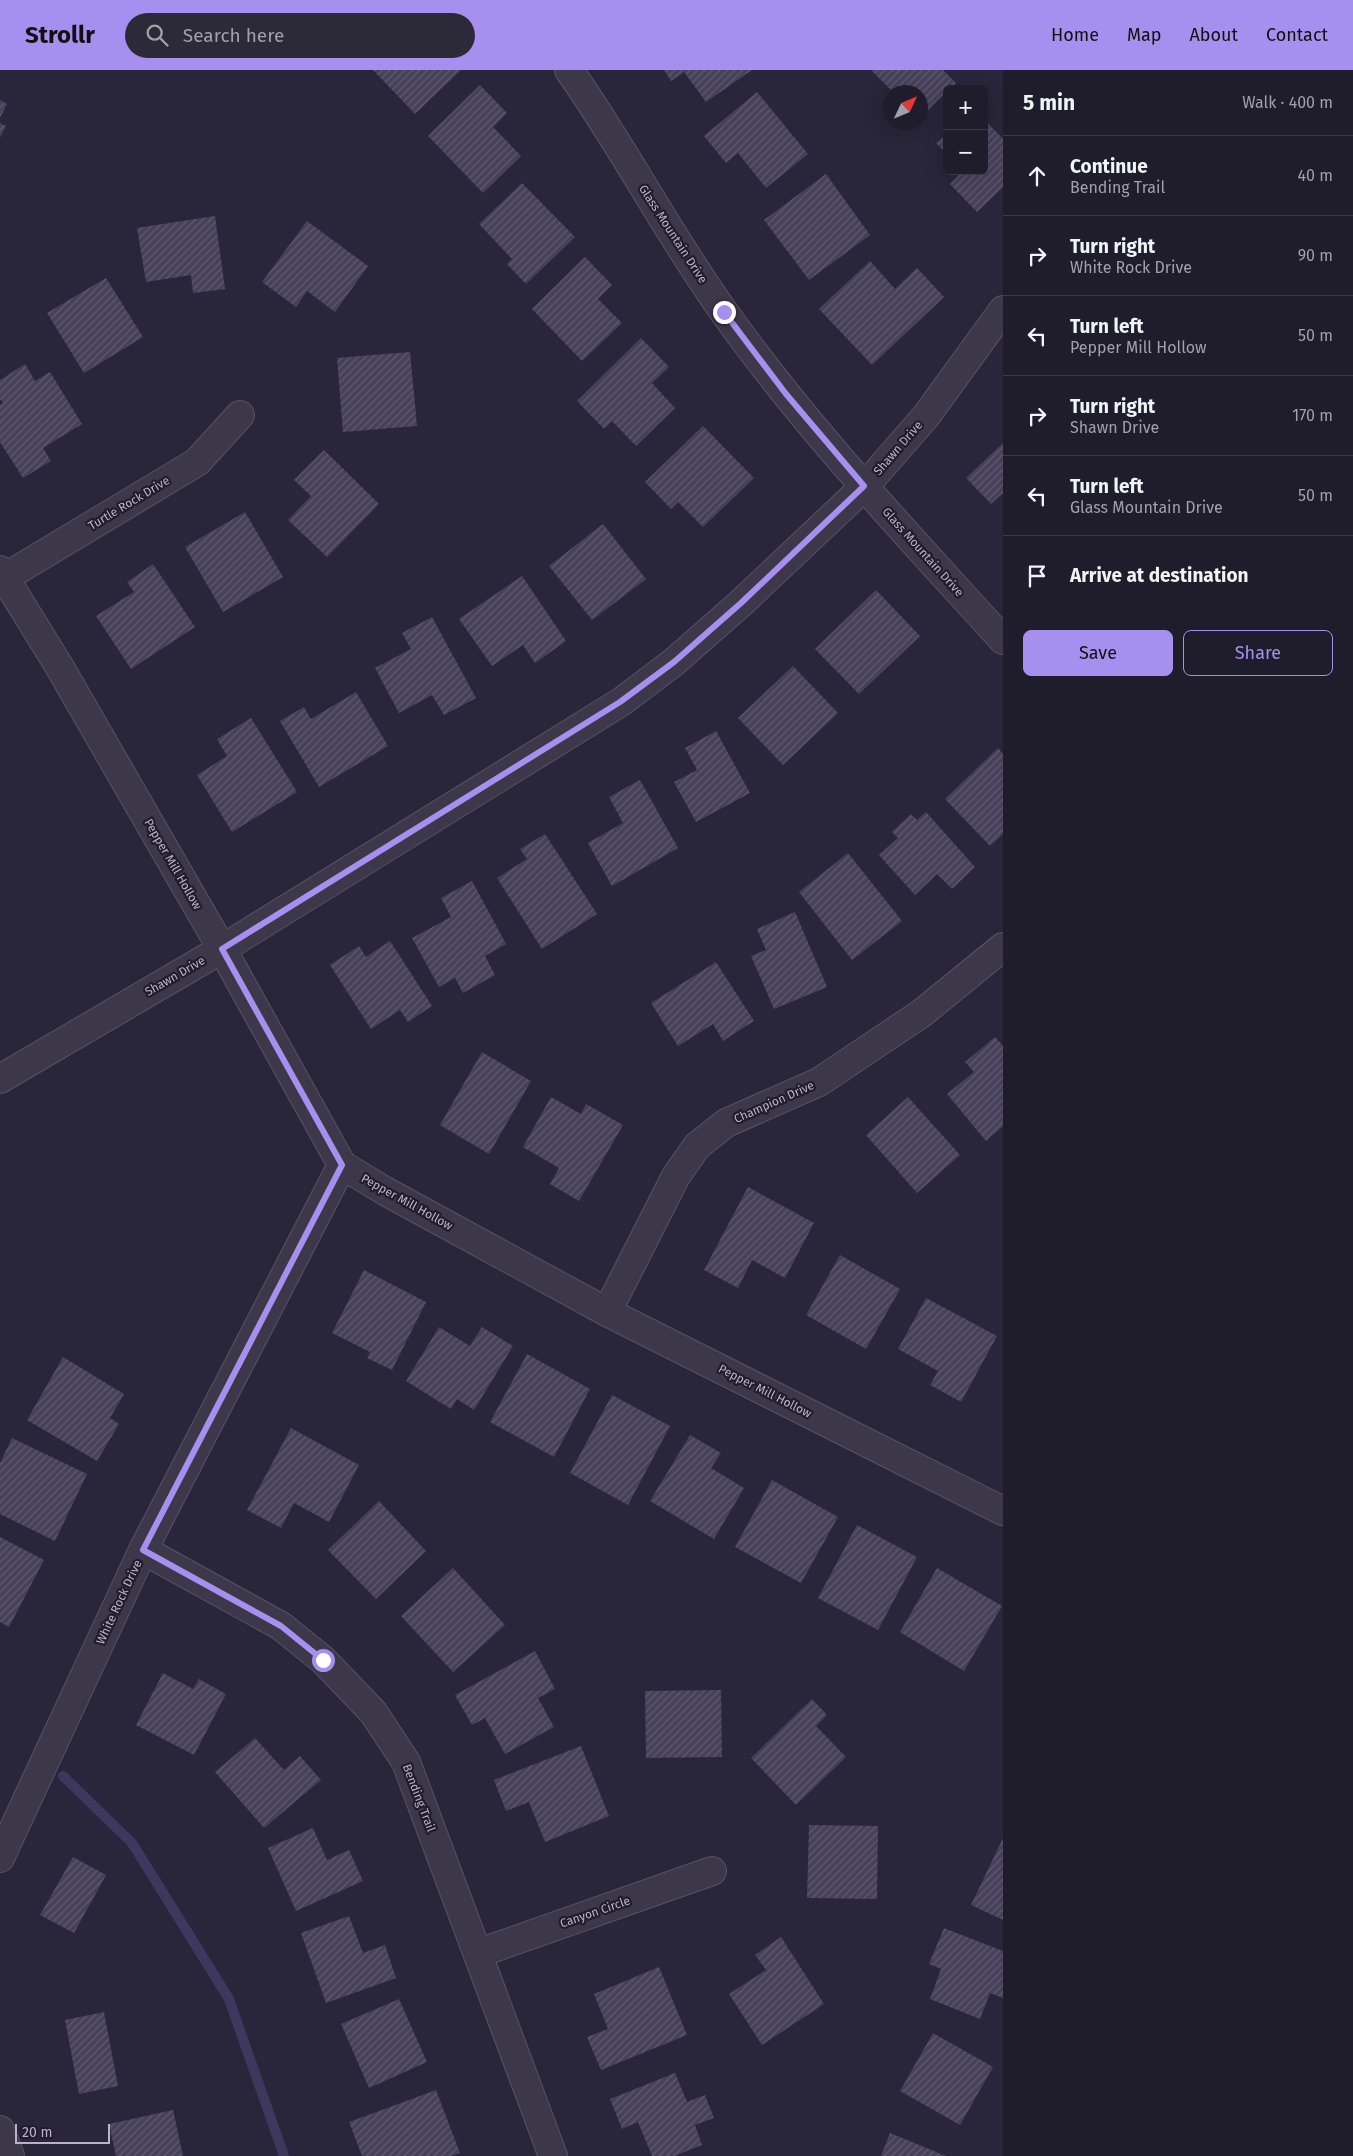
<!DOCTYPE html>
<meta charset="utf-8">
<style>
body{margin:0;font-family:"Fira Sans",sans-serif;background:#2c2938;color:#f1f3f6}
.controls{position:absolute;right:15px;top:15px;display:grid;overflow:hidden;border-radius:8px;box-shadow:0 5px 20px #0002}
.controls button{width:45px;height:45px;display:grid;place-items:center;padding:0;border:0;border-bottom:1px solid #3c3a48;background:#1f1c2c;color:#f1f3f6;font:25px sans-serif}
.compass{position:absolute;left:883px;top:15px;width:45px;height:45px;border-radius:50%;background:#1f1c2c;box-shadow:0 5px 20px #0002;rotate:46deg}
.scale{position:absolute;left:15px;bottom:12px;width:95px;box-sizing:border-box;padding-left:5px;border:2px solid #b8b4c6;border-top:0;font-size:14px;line-height:18px;white-space:nowrap;color:#b8b4c6;-webkit-text-stroke:4px #211d2f;paint-order:stroke}
.stop{position:absolute;width:15px;height:15px;margin:-11px;border:4px solid #a68fef;border-radius:50%;background:#fff}
.stop.end{background:#a68fef;border-color:#fff;box-shadow:0 1px 5px #0008}
.list{margin:0;padding:0;list-style:none}
h2{display:flex;justify-content:space-between;align-items:center;height:65px;margin:0;padding:0 20px;font-size:21px}
h2 small{font-size:16px;font-weight:400;color:#a1a1a9}
.list li{display:grid;grid-template-columns:32px 1fr auto;gap:15px;align-items:center;box-sizing:border-box;height:80px;padding:0 20px;border-top:1px solid #3c3a48}
.list b{display:block;font-size:19px;white-space:nowrap}
.list p{margin:0;font-size:16px;white-space:nowrap;color:#a1a1a9}
.list em{font-size:16px;font-style:normal;color:#a1a1a9}
.actions{display:flex;gap:10px;padding:15px 20px}
.actions a{flex:1;padding:11px 0;border:1px solid #a68fef;border-radius:8px;text-align:center;font-size:18px;color:#a68fef}
.actions .main{background:#a68fef;color:#111}
.icon{flex:none;width:28px;height:28px;fill:none;stroke:currentColor;stroke-width:2;stroke-linecap:round;stroke-linejoin:round}
.map{position:relative;flex:none;width:1003px;height:2086px;overflow:hidden}
header{display:flex;align-items:center;gap:30px;box-sizing:border-box;height:70px;padding:0 25px;background:#a68fef;color:#111}
header strong{font-size:24px}
nav{display:flex;gap:28px;margin-inline-start:auto;font-size:18px}
.search{width:350px;height:45px;background:#2c2938;display:flex;align-items:center;gap:12px;box-sizing:border-box;padding:0 18px;border-radius:28px;color:#a1a1a9;font-size:19px}
main{display:flex}
aside{flex:1;background:#1f1c2c}
.map>svg:first-child{display:block}
</style>
<header>
<strong>Strollr</strong>
<div class="search"><svg class="icon" aria-label="search" viewBox="0 0 24 24"><circle cx="10" cy="10" r="6"/><path d="M15 15l6 6"/></svg>Search here</div>
<nav><a>Home</a><a>Map</a><a>About</a><a>Contact</a></nav>
</header>
<main>
<div class="map">
<svg width="1003" height="2086" viewBox="0 0 1003 2086">
<defs>
<pattern id="building-hatch" width="6" height="6" patternUnits="userSpaceOnUse" patternTransform="scale(1.25)"><rect width="6" height="6" fill="#46415a"/><path d="M-1 1l2-2M0 6l6-6M5 7l2-2" fill="none" stroke="#5f5a70"/></pattern>
</defs>
<rect width="100%" height="100%" fill="#29253a"/>
<g fill="none" stroke-linecap="round" stroke-linejoin="round">
<path stroke="#3f385e" stroke-width="10" d="M63,1706L132,1773L229,1929L284,2086"/>
</g>
<g fill="url(#building-hatch)">
<path d="M373,0H461L415,44Z"/>
<path d="M664,0H752L706,32L684,2L671,11Z"/>
<path d="M871,0H943L956,13L950,19H947V21L921,47V22H893Z"/>
<path d="M480,15L507,43L493,57L521,86L483,123L428,66Z"/>
<path d="M757,22L808,84L766,118L738,83L726,93L704,66Z"/>
<path d="M0,30L7,34L0,48Z"/>
<path d="M984,49L1002,68L1003,67V117L977,142L950,114L963,101H984Z"/>
<path d="M0,53L6,56L0,67Z"/>
<path d="M947,64V84L936,73Z"/>
<path d="M826,104L870,165L809,210L764,150Z"/>
<path d="M522,113L575,167L526,214L507,194L512,189L479,154Z"/>
<path d="M215,146L225,219L193,223L191,205L146,212L137,158Z"/>
<path d="M307,151L368,196L335,242L307,221L296,237L262,212Z"/>
<path d="M585,187L612,215L598,229L622,253L582,291L532,239Z"/>
<path d="M870,191L895,219L917,198L944,227L872,295L819,239Z"/>
<path d="M106,208L143,267L84,303L47,243Z"/>
<path d="M641,268L669,297L652,313L675,338L636,376L612,351L604,359L577,331Z"/>
<path d="M410,282L417,356L343,362L337,288Z"/>
<path d="M25,294L35,311L50,302L82,354L43,378L51,391L23,408L0,372V335L3,333L0,329V310Z"/>
<path d="M703,356L754,408L703,457L678,432L671,439L645,412Z"/>
<path d="M1003,373V423L991,434L966,408Z"/>
<path d="M324,380L379,434L327,487L288,450L311,426L294,410Z"/>
<path d="M245,442L283,507L223,542L185,477Z"/>
<path d="M603,454L646,509L592,550L549,496Z"/>
<path d="M153,494L195,557L131,599L96,546L134,522L127,512Z"/>
<path d="M522,506L566,571L535,593L523,575L492,596L459,549Z"/>
<path d="M876,520L920,566L859,624L815,579Z"/>
<path d="M432,547L476,628L444,645L432,625L399,643L375,598L411,579L402,563Z"/>
<path d="M793,596L838,643L783,695L738,648Z"/>
<path d="M356,622L388,676L319,717L280,651L304,637L311,649Z"/>
<path d="M251,648L297,722L232,762L197,705L227,686L217,669Z"/>
<path d="M716,661L750,723L696,752L674,712L697,700L685,678Z"/>
<path d="M998,678L1003,684V764L990,776L945,729Z"/>
<path d="M640,710L678,778L612,816L588,773L623,753L609,727Z"/>
<path d="M926,742L975,797L952,819L937,804L915,825L879,785L898,768L892,762L911,744L917,750Z"/>
<path d="M545,764L597,844L542,879L497,808L527,789L520,779Z"/>
<path d="M848,783L902,851L852,890L799,822Z"/>
<path d="M472,811L506,874L485,886L495,905L463,923L455,908L439,917L412,868L451,847L441,828Z"/>
<path d="M795,842L827,917L774,939L751,886L766,880L757,859Z"/>
<path d="M390,871L432,936L408,952L400,940L371,959L330,895L359,876L366,887Z"/>
<path d="M716,892L754,951L723,971L713,954L678,976L651,933Z"/>
<path d="M995,967L1003,976V1056L986,1071L947,1024L974,1002L965,992Z"/>
<path d="M482,982L531,1011L489,1084L440,1055Z"/>
<path d="M551,1027L581,1044L586,1034L623,1055L579,1131L550,1114L559,1098L523,1077Z"/>
<path d="M908,1027L960,1085L917,1123L866,1065Z"/>
<path d="M748,1117L814,1153L785,1208L752,1190L738,1218L704,1200Z"/>
<path d="M840,1185L900,1219L866,1279L806,1245Z"/>
<path d="M364,1200L426,1232L392,1300L367,1288L370,1282L332,1263Z"/>
<path d="M926,1228L997,1266L961,1332L930,1315L938,1301L898,1279Z"/>
<path d="M439,1257L470,1276L482,1257L513,1276L474,1340L457,1329L451,1339L406,1311Z"/>
<path d="M527,1284L590,1319L554,1387L490,1352Z"/>
<path d="M63,1287L124,1324L110,1348L119,1354L97,1391L27,1350Z"/>
<path d="M612,1325L670,1356L628,1435L570,1403Z"/>
<path d="M291,1358L359,1395L329,1452L294,1433L281,1458L247,1440Z"/>
<path d="M690,1365L721,1383L711,1398L744,1418L714,1469L650,1431Z"/>
<path d="M12,1368L87,1404L55,1471L0,1444V1393Z"/>
<path d="M772,1410L838,1447L801,1513L735,1477Z"/>
<path d="M379,1431L426,1481L376,1529L328,1480Z"/>
<path d="M857,1455L917,1487L878,1560L818,1528Z"/>
<path d="M0,1467L44,1490L9,1557L0,1552Z"/>
<path d="M453,1498L505,1555L453,1602L401,1546Z"/>
<path d="M937,1498L1002,1536L964,1601L900,1562Z"/>
<path d="M535,1581L555,1619L538,1628L554,1657L505,1684L485,1648L472,1655L455,1625Z"/>
<path d="M163,1603L193,1619L199,1609L226,1624L194,1685L136,1655Z"/>
<path d="M721,1620L722,1687L646,1688L645,1621Z"/>
<path d="M812,1629L827,1645L816,1656L846,1687L796,1735L751,1688Z"/>
<path d="M255,1668L284,1700L300,1686L321,1710L264,1758L215,1702Z"/>
<path d="M581,1676L609,1746L545,1772L529,1732L506,1741L494,1710Z"/>
<path d="M809,1755L878,1756L877,1829L807,1828Z"/>
<path d="M313,1758L327,1790L349,1780L363,1811L296,1841L268,1778Z"/>
<path d="M1003,1768V1850L971,1835Z"/>
<path d="M73,1787L106,1805L74,1863L40,1845Z"/>
<path d="M349,1846L363,1883L385,1875L396,1908L326,1933L301,1863Z"/>
<path d="M944,1858L1003,1881V1928L990,1923L980,1949L930,1929L941,1899L929,1894Z"/>
<path d="M781,1867L824,1934L762,1975L729,1924L766,1900L755,1885Z"/>
<path d="M659,1897L687,1965L601,2000L587,1967L608,1959L594,1924Z"/>
<path d="M399,1929L427,1992L369,2018L341,1954Z"/>
<path d="M104,1942L118,2016L79,2024L65,1950Z"/>
<path d="M933,1963L993,1997L960,2055L900,2021Z"/>
<path d="M675,2003L687,2032L705,2025L714,2048L695,2055L702,2075L674,2086H652L638,2052L622,2059L610,2029Z"/>
<path d="M436,2020L460,2083L451,2086H362L349,2052Z"/>
<path d="M173,2040L183,2086H116L109,2054Z"/>
<path d="M890,2063L946,2086H881Z"/>
</g>
<g fill="none" stroke-linecap="round" stroke-linejoin="round">
<g stroke="#575365" stroke-width="30">
<g id="minor">
<path d="M569,0C624,78 668,164 724,242C807,359 907,464 1003,570"/>
<path d="M0,500L59,596L222,879L342,1095L385,1121L607,1242L1003,1441"/>
<path d="M6,507L197,392L240,345"/>
<path d="M0,1009L222,879L621,632L674,592L741,533L865,416L926,346L1003,240"/>
<path d="M607,1242L676,1106L697,1076L726,1053L819,1012L922,943L1003,877"/>
<path d="M143,1480L281,1556L323,1590L373,1642L406,1692L553,2086"/>
<path d="M0,1788L143,1480L342,1095"/>
<path d="M479,1883L712,1801"/>
<path d="M0,2060L10,2086"/>
</g>
</g>
<use href="#minor" stroke="#3c384a" stroke-width="28"/>
</g>
<g fill="none" stroke-linecap="round" stroke-linejoin="round">
<path stroke="#a68fef" stroke-width="6" d="M323,1590L281,1556L143,1480L342,1095L222,879L620,632L674,592L741,533L864,416L786,324L724,242"/>
</g>
<g text-anchor="middle" dominant-baseline="central" stroke-width="4.5" stroke-linejoin="round" paint-order="stroke">
<g font-size="12" fill="#b8b4c6" stroke="#211d2f">
<text transform="translate(673 164) rotate(57)">Glass Mountain Drive</text>
<text transform="translate(898 378) rotate(-49)">Shawn Drive</text>
<text transform="translate(129 433) rotate(-31)">Turtle Rock Drive</text>
<text transform="translate(923 482) rotate(48)">Glass Mountain Drive</text>
<text transform="translate(173 794) rotate(60)">Pepper Mill Hollow</text>
<text transform="translate(175 906) rotate(-30)">Shawn Drive</text>
<text transform="translate(774 1032) rotate(-24)">Champion Drive</text>
<text transform="translate(407 1132) rotate(29)">Pepper Mill Hollow</text>
<text transform="translate(765 1321) rotate(27)">Pepper Mill Hollow</text>
<text transform="translate(119 1532) rotate(-65)">White Rock Drive</text>
<text transform="translate(419 1728) rotate(69)">Bending Trail</text>
<text transform="translate(595 1842) rotate(-19)">Canyon Circle</text>
</g>
</g>
</svg>
<div class="controls">
<button>+</button>
<button>−</button>
</div>
<svg class="compass" viewBox="-18 -18 36 36"><path d="M0-13l5 13h-10z" fill="#e53935"/><path d="M0 13l5-13h-10z" fill="#a1a1a9"/></svg>
<div class="scale">20 m</div>
<div class="stop" style="left:323px;top:1590px"></div>
<div class="stop end" style="left:724px;top:242px"></div>
</div>
<aside>
<h2>5 min<small>Walk · 400 m</small></h2>
<ul class="list">
<li><svg class="icon" aria-label="ahead" viewBox="0 0 24 24"><path d="M12 20V5M6 11l6-6 6 6"/></svg><div><b>Continue</b><p>Bending Trail</p></div><em>40 m</em></li>
<li><svg class="icon" aria-label="right" viewBox="0 0 24 24"><path d="M7 20v-9h11M14 6l5 5-5 5"/></svg><div><b>Turn right</b><p>White Rock Drive</p></div><em>90 m</em></li>
<li><svg class="icon" aria-label="left" viewBox="0 0 24 24"><path d="M17 20v-9H6M10 6l-5 5 5 5"/></svg><div><b>Turn left</b><p>Pepper Mill Hollow</p></div><em>50 m</em></li>
<li><svg class="icon" aria-label="right" viewBox="0 0 24 24"><path d="M7 20v-9h11M14 6l5 5-5 5"/></svg><div><b>Turn right</b><p>Shawn Drive</p></div><em>170 m</em></li>
<li><svg class="icon" aria-label="left" viewBox="0 0 24 24"><path d="M17 20v-9H6M10 6l-5 5 5 5"/></svg><div><b>Turn left</b><p>Glass Mountain Drive</p></div><em>50 m</em></li>
<li><svg class="icon" aria-label="arrive" viewBox="0 0 24 24"><path d="M6 21V4h12l-3 4 3 4H6"/></svg><div><b>Arrive at destination</b></div></li>
</ul>
<div class="actions"><a class="main">Save</a><a>Share</a></div>
</aside>
</main>
